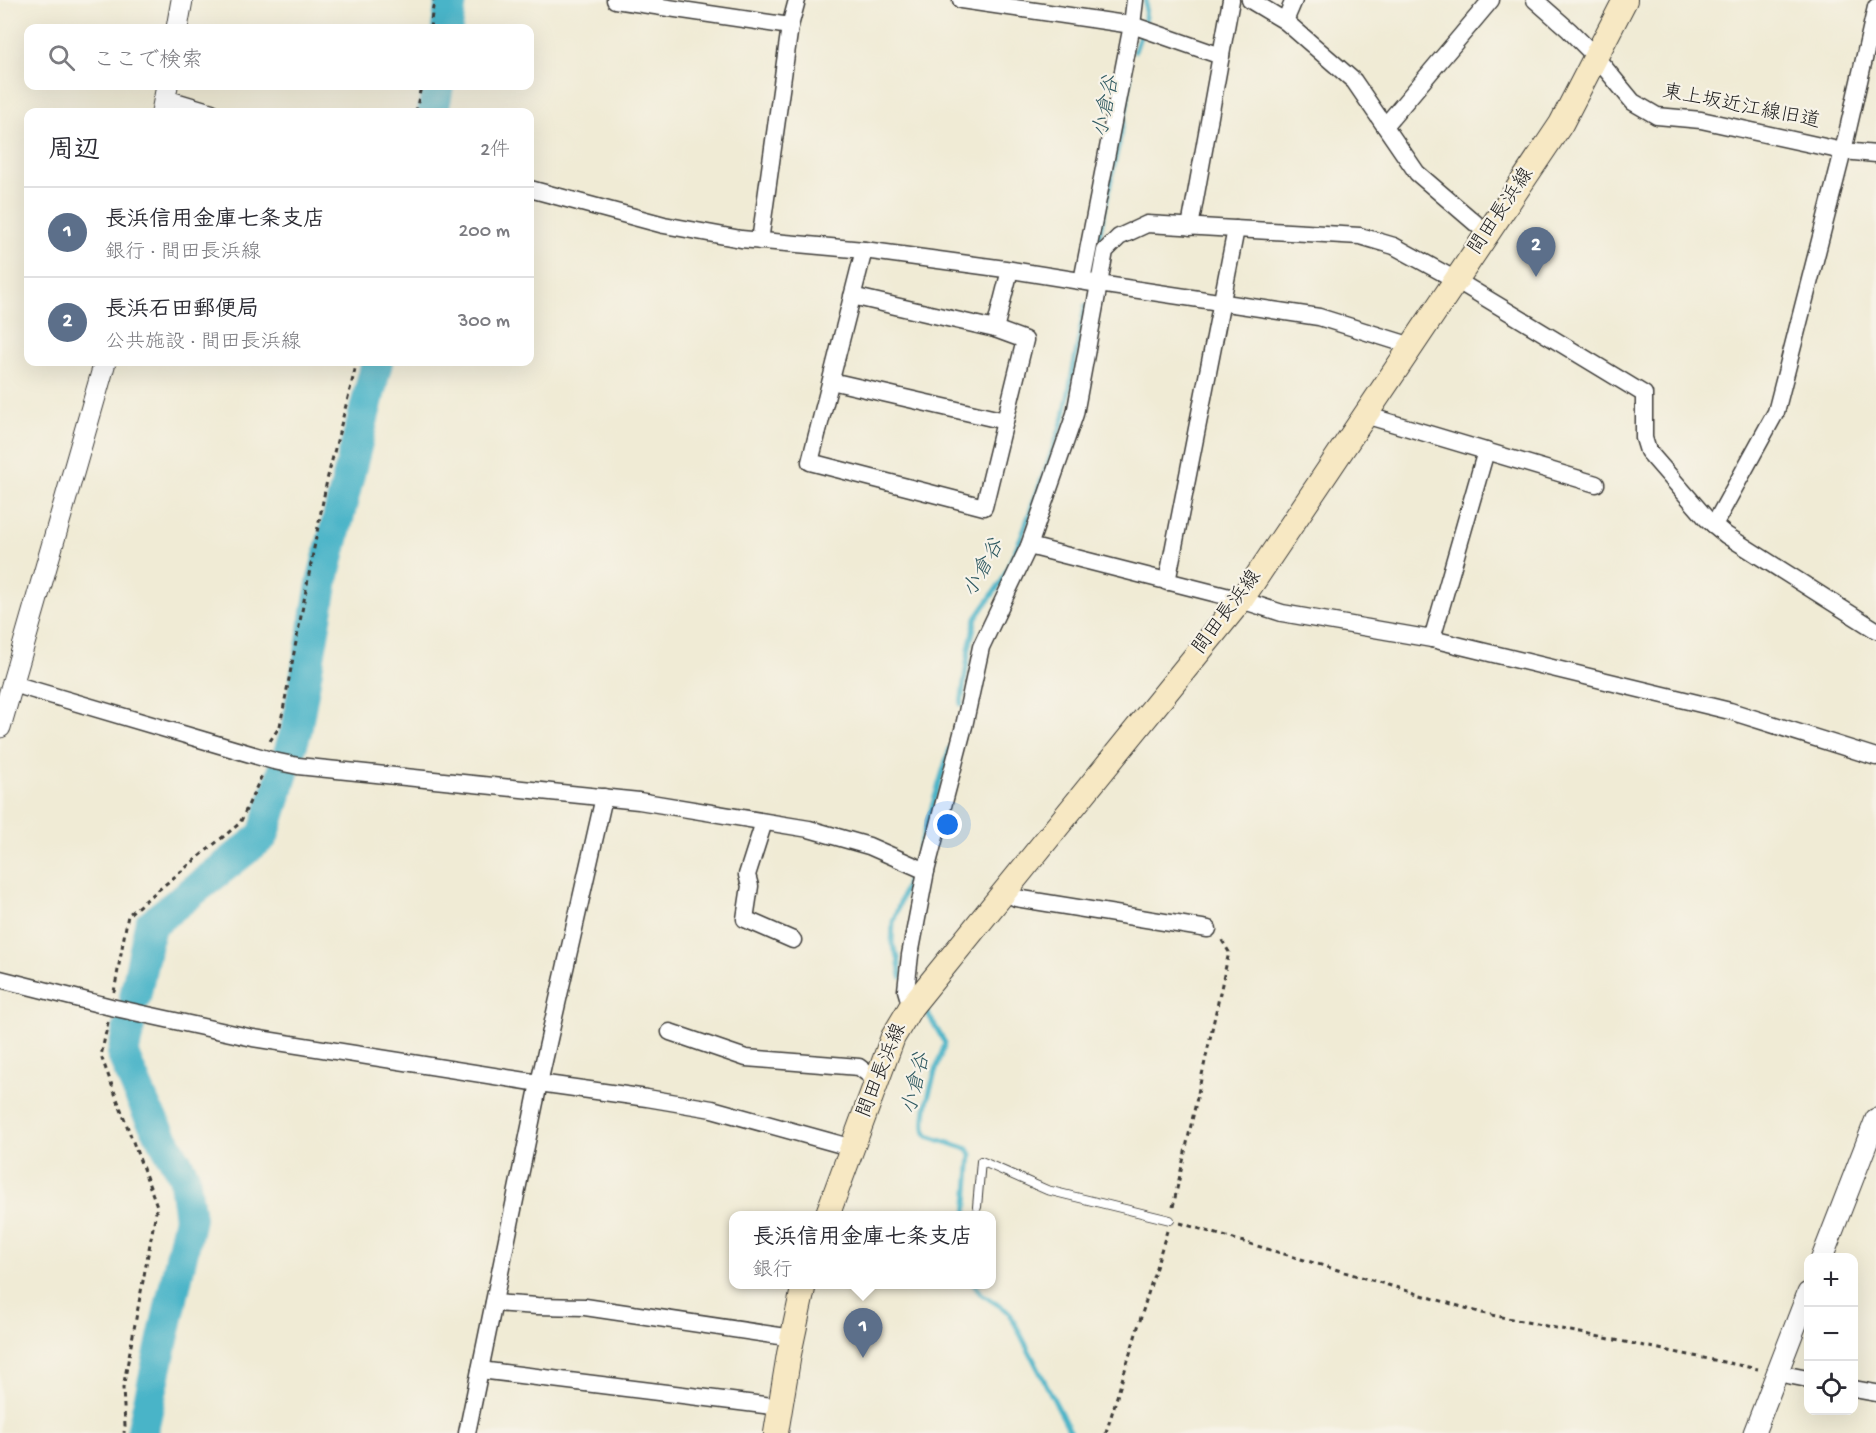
<!DOCTYPE html>
<html lang="ja">
<meta charset="utf-8">
<style>
body{margin:0;font-family:"Gochi Hand","Klee One",sans-serif;background:#f7f7f7;color:#2b2b33}
.controls{position:absolute;right:18px;bottom:18px;display:grid;overflow:hidden;border-radius:12px;box-shadow:0 6px 24px #0002}
.controls button{width:54px;height:54px;display:grid;place-items:center;padding:0;border:0;border-bottom:2px solid #e1e1e2;background:#fff;color:#2b2b33;font:30px sans-serif}
.you{position:absolute;left:948px;top:825px;width:21px;height:21px;margin:-15px;border:4px solid #fff;border-radius:50%;background:#1a73e8;box-shadow:0 0 0 9px #1a73e833}
.badge{display:grid;place-items:center;width:39px;height:39px;border-radius:50%;background:#b45309;color:#fff;font-size:20px;font-weight:700}
.pin{position:absolute;translate:-50% -50px;filter:drop-shadow(0 2px 3px #0008)}
.pin::after{content:'';position:absolute;top:32px;width:21px;height:18px;background:inherit;clip-path:polygon(0 0,100% 0,50% 100%)}
.popup{position:absolute;left:729px;top:1211px;width:267px;height:78px;box-sizing:border-box;display:grid;place-content:center;border-radius:12px;background:#fff;filter:drop-shadow(0 2px 4px #0005);font-size:20px;white-space:nowrap;color:#7c7c81}
.popup b{font-size:22px;color:#2b2b33}
.popup::after{content:'';position:absolute;left:50%;top:100%;margin-left:-12px;border:12px solid transparent;border-top-color:#fff}
.list{margin:0;padding:0;list-style:none}
h2{display:flex;justify-content:space-between;align-items:center;height:78px;margin:0;padding:0 24px;font-size:26px}
h2 small{font-size:20px;font-weight:400;color:#7c7c81}
.list li{display:grid;grid-template-columns:39px 1fr auto;gap:18px;align-items:center;box-sizing:border-box;height:90px;padding:0 24px;border-top:2px solid #e1e1e2}
.list b{display:block;font-size:22px;white-space:nowrap}
.list p{margin:0;font-size:20px;white-space:nowrap;color:#7c7c81}
.list em{font-size:20px;font-style:normal;color:#7c7c81}
.icon{flex:none;width:33px;height:33px;fill:none;stroke:currentColor;stroke-width:2;stroke-linecap:round;stroke-linejoin:round}
.map{position:relative;flex:none;width:1876px;height:1433px;overflow:hidden}
.search{position:absolute;background:#fff;box-shadow:0 6px 24px #0002;left:24px;top:24px;width:510px;height:66px;display:flex;align-items:center;gap:15px;box-sizing:border-box;padding:0 21px;border-radius:12px;color:#7c7c81;font-size:22px}
.panel{position:absolute;background:#fff;box-shadow:0 6px 24px #0002;left:24px;top:108px;width:510px;height:258px;border-radius:12px}
.map>svg:first-child{display:block}
</style>
<div class="map">
<svg width="1876" height="1433" viewBox="0 0 1876 1433">
<rect width="100%" height="100%" fill="#f7f3e8"/>
<filter id="ink" filterUnits="userSpaceOnUse"><feTurbulence type="fractalNoise" baseFrequency=".0167" numOctaves="2"/><feDisplacementMap in="SourceGraphic" scale="12" xChannelSelector="R" yChannelSelector="G"/><feConvolveMatrix kernelMatrix="1 2 1 2 8 2 1 2 1" color-interpolation-filters="sRGB"/></filter>
<filter id="wash" filterUnits="userSpaceOnUse"><feTurbulence type="fractalNoise" baseFrequency=".008" numOctaves="4" result="noise"/><feDisplacementMap in="SourceGraphic" scale="24" xChannelSelector="R" yChannelSelector="G"/><feGaussianBlur stdDeviation="1.35" result="paint"/><feColorMatrix in="noise" values="0 0 0 0 0 0 0 0 0 0 0 0 0 0 0 0 0 1.4 0 .05"/><feComposite in="paint" operator="in"/></filter>
<g filter="url(#wash)">
<rect width="100%" height="100%" fill="#f0ebd5"/>
<g fill="none" stroke-linecap="round" stroke-linejoin="round">
<g stroke="#4ab4c8" stroke-width="5">
<path d="M1135,51L1145,21L1146,0"/>
<path d="M1097,245L1127,104L1130,77"/>
<path d="M961,704L969,648L976,618L1002,581L1022,535L1059,431L1064,417L1085,306"/>
<path d="M919,849L950,748"/>
<path d="M901,977L898,957L892,944L893,922L909,877"/>
<path d="M924,1007L945,1043C938,1064 918,1117 927,1136L968,1149L971,1154L966,1216"/>
<path d="M974,1284L980,1293L1009,1312L1071,1433"/>
</g>
<g stroke="#4ab4c8" stroke-width="32">
<path d="M447,28L451,0"/>
<path d="M433,112L438,86"/>
<path d="M135,997L150,925L263,836L296,731L323,579L377,362"/>
<path d="M129,1026L123,1055L147,1111L184,1176L190,1218L142,1433"/>
</g>
</g>
</g>
<g filter="url(#ink)">
<g fill="none" stroke-linecap="round" stroke-linejoin="round">
<g stroke="#3c3b38" stroke-width="10">
<path id="service" d="M977,1207L981,1161L1047,1190L1170,1220"/>
</g>
<g stroke="#3c3b38" stroke-width="19">
<g id="minor">
<path d="M615,0L790,26"/>
<path d="M961,0L1132,25L1221,56"/>
<path d="M1250,0L1285,21L1354,81L1417,173L1488,234"/>
<path d="M1535,0L1569,30L1595,56L1633,102L1657,116L1701,120L1843,151L1876,154"/>
<path d="M1285,21L1294,0"/>
<path d="M165,98L212,112"/>
<path d="M1385,126L1491,0"/>
<path d="M530,189L664,225L741,239L864,250L1005,269L1099,284L1105,251L1119,237L1147,224L1360,236L1394,246L1456,280L1644,394V438L1648,451L1707,519L1726,535L1876,630"/>
<path d="M1190,227L1231,0"/>
<path d="M760,241L790,26L797,0"/>
<path d="M1082,281L1132,25L1135,0"/>
<path d="M852,296L995,329L1025,340L984,507L810,462L864,250"/>
<path d="M995,329L1010,270"/>
<path d="M831,381L1005,421"/>
<path d="M1365,415L1596,484"/>
<path d="M1714,525L1776,412L1843,151L1876,7"/>
<path d="M1029,546L1241,600L1282,613L1432,639L1730,711L1876,757"/>
<path d="M1167,582L1236,229"/>
<path d="M1432,639L1486,451"/>
<path d="M13,684L274,761L298,766L639,801L809,829L869,846L926,871"/>
<path d="M764,822L747,875L750,886L745,919L793,940"/>
<path d="M1005,892L1016,898L1208,929"/>
<path d="M0,979L111,1007L253,1038L539,1083L647,1098L712,1109L853,1148"/>
<path d="M911,1007L906,990L910,955L926,871L964,726L981,647L1029,546L1075,414L1099,284L1319,317L1412,346"/>
<path d="M670,1032L746,1058L859,1067L877,1081"/>
<path d="M494,1303L537,1306L585,1307L793,1338"/>
<path d="M480,1370L780,1407"/>
<path d="M1777,1373L1808,1379"/>
<path d="M1854,1389L1876,1393"/>
<path d="M467,1433L539,1083L604,797"/>
</g>
</g>
<g stroke="#3c3b38" stroke-width="23">
<g id="tertiary">
<path d="M177,28L182,0"/>
<path d="M162,112L167,86"/>
<path d="M0,727L105,362"/>
<path d="M1822,1258L1876,1119"/>
<path d="M1754,1433L1808,1293"/>
</g>
</g>
<g stroke="#3c3b38" stroke-width="26">
<g id="secondary">
<path d="M827,1216L893,1037L911,1007L1241,600L1561,124L1625,0"/>
<path d="M776,1433L789,1354L804,1284"/>
</g>
</g>
<g stroke="#3c3b38" stroke-width="3" stroke-dasharray="4.5 4.5" stroke-linecap="butt">
<path d="M430,28L434,0"/>
<path d="M416,112L421,86"/>
<path d="M270,741L280,726L327,480L357,362"/>
<path d="M114,992L128,915L240,823L262,775"/>
<path d="M108,1022L101,1056L157,1206L123,1388L125,1426L124,1433"/>
<path d="M1173,1207L1229,952L1220,937"/>
<path d="M1180,1223L1482,1313L1758,1369"/>
<path d="M1106,1433L1167,1231"/>
</g>
<use href="#service" stroke="#fff" stroke-width="8"/>
<use href="#minor" stroke="#fff" stroke-width="16"/>
<use href="#tertiary" stroke="#fff" stroke-width="21"/>
<use href="#secondary" stroke="#f7e8c3" stroke-width="24"/>
</g>
</g>
<g text-anchor="middle" dominant-baseline="central" stroke-width="4.5" stroke-linejoin="round" paint-order="stroke">
<g font-size="20" fill="#1c1c1c" stroke="#f7f3e8">
<text transform="translate(1741 108) rotate(11)">東上坂近江線旧道</text>
<text transform="translate(1502 212) rotate(-56)">間田長浜線</text>
<text transform="translate(1228 613) rotate(-53)">間田長浜線</text>
<text transform="translate(883 1071) rotate(-68)">間田長浜線</text>
</g>
<g font-size="21" font-style="italic" fill="#2e5961" stroke="#f7f3e8">
<text transform="translate(1108 107) rotate(-79)">小倉谷</text>
<text transform="translate(985 569) rotate(-61)">小倉谷</text>
<text transform="translate(918 1084) rotate(-77)">小倉谷</text>
</g>
</g>
</svg>
<div class="controls">
<button>+</button>
<button>−</button>
<button><svg class="icon" aria-label="locate" viewBox="0 0 24 24"><circle cx="12" cy="12" r="6"/><path d="M12 2v4M12 18v4M2 12h4M18 12h4"/></svg></button>
</div>
<div class="you"></div>
<div class="pin badge" style="left:863px;top:1358px;background:#5c6f8a">1</div>
<div class="popup"><b>長浜信用金庫七条支店</b>銀行</div>
<div class="pin badge" style="left:1536px;top:277px;background:#5c6f8a">2</div>
<div class="search"><svg class="icon" aria-label="search" viewBox="0 0 24 24"><circle cx="10" cy="10" r="6"/><path d="M15 15l6 6"/></svg>ここで検索</div>
<section class="panel">
<h2>周辺<small>2件</small></h2>
<ul class="list">
<li><span class="badge" style="background:#5c6f8a">1</span><div><b>長浜信用金庫七条支店</b><p>銀行 · 間田長浜線</p></div><em>200 m</em></li>
<li><span class="badge" style="background:#5c6f8a">2</span><div><b>長浜石田郵便局</b><p>公共施設 · 間田長浜線</p></div><em>300 m</em></li>
</ul>
</section>
</div>
